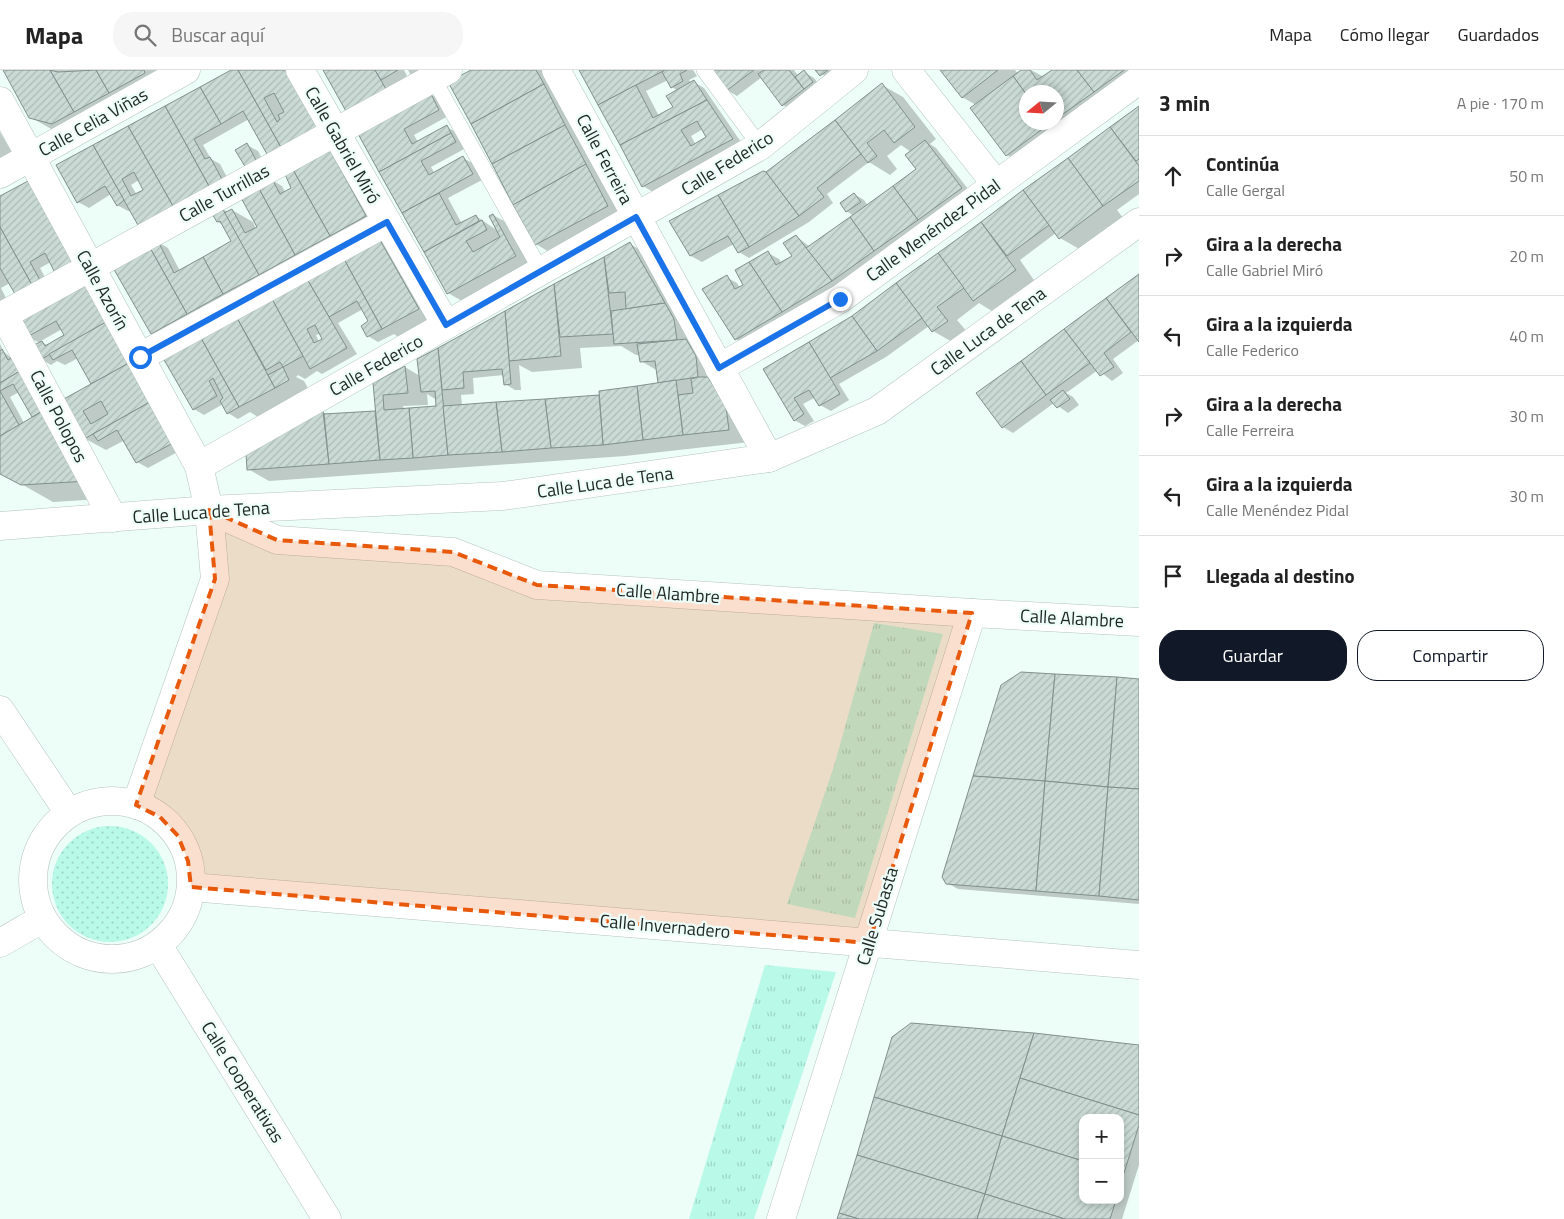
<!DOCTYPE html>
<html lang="es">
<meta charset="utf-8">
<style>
body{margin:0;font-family:"Titillium Web",sans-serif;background:#f6f6f6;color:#222}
.controls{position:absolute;right:15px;bottom:15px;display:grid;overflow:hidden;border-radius:10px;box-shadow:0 2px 8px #0003}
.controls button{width:45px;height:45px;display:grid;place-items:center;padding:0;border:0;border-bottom:1px solid #e0e0e0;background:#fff;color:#222;font:25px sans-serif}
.compass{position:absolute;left:1019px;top:15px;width:45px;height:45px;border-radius:50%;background:#fff;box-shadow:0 2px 8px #0003;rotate:252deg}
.stop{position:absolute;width:15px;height:15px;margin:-11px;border:4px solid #1a73e8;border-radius:50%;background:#fff}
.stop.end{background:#1a73e8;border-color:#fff;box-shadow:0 1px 5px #0008}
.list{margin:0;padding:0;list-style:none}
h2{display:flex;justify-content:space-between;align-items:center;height:65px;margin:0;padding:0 20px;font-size:21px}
h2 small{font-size:16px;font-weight:400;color:#767676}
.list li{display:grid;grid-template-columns:32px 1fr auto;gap:15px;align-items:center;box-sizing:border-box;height:80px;padding:0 20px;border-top:1px solid #e0e0e0}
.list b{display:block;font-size:19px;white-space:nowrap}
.list p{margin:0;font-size:16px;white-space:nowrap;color:#767676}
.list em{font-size:16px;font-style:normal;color:#767676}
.actions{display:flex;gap:10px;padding:15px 20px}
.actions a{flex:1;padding:11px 0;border:1px solid #111827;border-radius:20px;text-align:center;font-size:18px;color:#111827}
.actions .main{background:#111827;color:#fff}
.icon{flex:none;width:28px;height:28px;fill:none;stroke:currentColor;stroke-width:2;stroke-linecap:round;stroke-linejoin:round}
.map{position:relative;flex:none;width:1139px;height:1149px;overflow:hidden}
header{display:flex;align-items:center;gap:30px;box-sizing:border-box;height:70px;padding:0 25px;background:#fff;border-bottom:1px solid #e0e0e0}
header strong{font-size:24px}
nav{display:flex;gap:28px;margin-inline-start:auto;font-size:18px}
.search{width:350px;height:45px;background:#f6f6f6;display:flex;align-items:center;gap:12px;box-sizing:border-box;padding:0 18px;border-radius:20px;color:#767676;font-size:19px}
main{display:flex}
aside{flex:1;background:#fff}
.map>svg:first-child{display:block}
</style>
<header>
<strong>Mapa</strong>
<div class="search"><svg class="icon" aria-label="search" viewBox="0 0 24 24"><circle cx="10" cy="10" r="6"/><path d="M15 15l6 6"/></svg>Buscar aquí</div>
<nav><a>Mapa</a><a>Cómo llegar</a><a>Guardados</a></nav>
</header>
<main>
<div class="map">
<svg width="1139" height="1149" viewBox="0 0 1139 1149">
<defs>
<pattern id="grass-dots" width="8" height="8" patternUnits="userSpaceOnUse" patternTransform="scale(1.25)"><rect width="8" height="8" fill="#b8f9e7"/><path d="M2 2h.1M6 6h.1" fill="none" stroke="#9ed5c6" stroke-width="1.8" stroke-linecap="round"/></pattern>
<pattern id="park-tufts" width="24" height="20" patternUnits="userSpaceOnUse" patternTransform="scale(1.25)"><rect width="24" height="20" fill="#b8f9e7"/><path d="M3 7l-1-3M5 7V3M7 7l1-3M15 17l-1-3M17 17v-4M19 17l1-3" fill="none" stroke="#9ed5c6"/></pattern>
<pattern id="building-hatch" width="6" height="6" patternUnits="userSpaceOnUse" patternTransform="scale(1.25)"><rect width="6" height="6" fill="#cadad5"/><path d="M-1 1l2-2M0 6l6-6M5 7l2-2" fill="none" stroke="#adbbb7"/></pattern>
</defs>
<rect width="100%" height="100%" fill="#edfdf8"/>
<circle fill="url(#grass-dots)" cx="110" cy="814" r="58"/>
<g fill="url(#park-tufts)">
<path d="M874,553L943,564L855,848L787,834L834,696Z"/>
<path d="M765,895L836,902L754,1149H689Z"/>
</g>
<g fill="#0003" fill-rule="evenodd">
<path d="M4,0H171L62,65L30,47Z"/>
<path d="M233,0H299L329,79L339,85L376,152L173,275L151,263L158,172L168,178L180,201L233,171L223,155L218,152L212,140L128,141L117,135L111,124L89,138L78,132ZM249,49L285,103L293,118L285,122L282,116L272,110L256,159L253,152L232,140L228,142L218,137L232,117L220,94L211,89L203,75ZM139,110L145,120L137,125L131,115Z"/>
<path d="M324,0H404L407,6L401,10L414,33L430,24L440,30L448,46L414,65L418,72L447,57L457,63L466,78L431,97L435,104L463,88L474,94L482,110L448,128L462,154L476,146L498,161L493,145L515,157L536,198L469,235L448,223Z"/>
<path d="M408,0H446L412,7Z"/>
<path d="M473,0H550L628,148L557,187L536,174Z"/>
<path d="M581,0H693L697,6L689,10L691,13L694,12L704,18L743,75L653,122L643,116ZM668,10L672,17L678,21L675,37L659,46L646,21ZM703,59L708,68L696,75L691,66Z"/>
<path d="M711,0H794L798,6L804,2L814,8L822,18L793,41L783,35L762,7L737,26L727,20Z"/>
<path d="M817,0H846L831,11Z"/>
<path d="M942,0H1015L1018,4L1024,0H1031L1044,7L1054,0H1139L1028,97L1007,85L976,35L962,27ZM1026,22H1056V52H1026Z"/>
<path d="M882,15L903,27L936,69L930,74L936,78L972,124L843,217L746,275L736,269L726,207L737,213L740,218L745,215L768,183L779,189L781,193L793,187L796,166L810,177L854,146L846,141L854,124L864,130L868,136L918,100L911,82L901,75L887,86L897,99L890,105L869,92L827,124L833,133L809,152L749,188L739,182L734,174L702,192L691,186L671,152L767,104Z"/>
<path d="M1139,38V124L1117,140L1124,149L1081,180L1060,168L1056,163L1020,190L1036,213L995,243L979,233L957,250L968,263L954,273L933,261L929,256L886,287L839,314L849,330L831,341L820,335L816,327L803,334L814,351L805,356L794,350L764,300L852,247Z"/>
<path d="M0,62L14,86L0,94Z"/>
<path d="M247,75L258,81L267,98L258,103Z"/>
<path d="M28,112L51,192L40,198L50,217L10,213L1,218L9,234L7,235L0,231V127Z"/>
<path d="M380,171L401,183L439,252L404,271L394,264L378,272L368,266L362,256L370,252L363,239L338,253L357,284L322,304L317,301L305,309L298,305L296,307L304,311L310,322L261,349L250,342L238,349L228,343L223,334L204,345L194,339L165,288ZM319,264L324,270L319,272L316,265Z"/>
<path d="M630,174L651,186L750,372L625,386L269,411L248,399L247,384L323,342L329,345L376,342L374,314L405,297L420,306L418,290ZM621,276L636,285H640L641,291L658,301L659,314L600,326L462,335L461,325L474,324L473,308L504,305L505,314L515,320H521L519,295L532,302L582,298L580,278ZM427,324L437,330V337L404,340L403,336L428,335Z"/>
<path d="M1139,205V270L1113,289L1123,303L1112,311L1098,300L1066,323L1073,327L1079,335L1068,343L1054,333L1013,363L1003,357L978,324Z"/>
<path d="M84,213L183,379L148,398L137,392L125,370L106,380L84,368L118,428L53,432L0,402V274L4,282L64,330L93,314L78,288L65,295L57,291L51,295L41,289L40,273L28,267ZM62,259L66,266L48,276L41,271ZM19,322L34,348L24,353L10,327Z"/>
<path d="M1139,610V834L958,819L947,813Z"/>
<path d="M1139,976V1095L1122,1149H838ZM1083,1048H1120V1130H1083Z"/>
</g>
<g fill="url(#building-hatch)" stroke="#81908c" fill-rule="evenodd">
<path d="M3,0H50L74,42L52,54L29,48Z"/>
<path d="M50,0L58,2L96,0L109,23L74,42Z"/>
<path d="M96,0H144L145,3L109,23Z"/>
<path d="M231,0H238L282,79L268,86L243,41L221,54L200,17Z"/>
<path d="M238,0H286L318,59L282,79ZM274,23L284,42L278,45L280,49L277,52L264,28Z"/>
<path d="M323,0H375L387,21L347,43Z"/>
<path d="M375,0H398L381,10Z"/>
<path d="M471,0H536L544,14L471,54L448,12Z"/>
<path d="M579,0H665L598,35Z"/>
<path d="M665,0H687L680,4L683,11L671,18L662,2Z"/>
<path d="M710,0H754L726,21Z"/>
<path d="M764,0H789L804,19L782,36L758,4Z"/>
<path d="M804,0L813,12L804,19L795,7Z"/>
<path d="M815,0H828L820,6Z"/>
<path d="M940,0H998L962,28Z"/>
<path d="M1021,0H1030L1037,10L1052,0H1077L1094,22L1056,49V22H1026V24L1013,6Z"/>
<path d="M1077,0H1124L1094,22Z"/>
<path d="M1013,6L1026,24V52H1048L1049,54L1006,86L970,38Z"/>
<path d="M694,10L707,30L620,75L598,35L636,15L653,48L673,37L666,26Z"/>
<path d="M882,13L915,57L894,73L884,60L867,73L877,86L868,93L835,50Z"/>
<path d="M544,14L565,55L492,94L471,54Z"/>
<path d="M200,17L221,54L194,69L205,89L210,87L223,111L210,118L165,36Z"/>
<path d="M430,22L439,40L404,59L412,74L447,55L451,63L379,102L357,62Z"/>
<path d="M707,30L733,69L642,117L620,75ZM697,51L706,67L691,76L681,60Z"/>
<path d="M165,36L210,118L174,138L128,56Z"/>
<path d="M1139,36V89L1136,91L1110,57Z"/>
<path d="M835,50L861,84L817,118L824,127L799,146L766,102Z"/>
<path d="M565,55L586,94L513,135L492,94Z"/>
<path d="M128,56L174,138L139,157L93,75ZM134,102L143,120L131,126L122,109Z"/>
<path d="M1110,57L1139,96V111L1103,136L1068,88Z"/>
<path d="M451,63L456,72L421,91L429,105L463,86L473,104L402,143L379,102Z"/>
<path d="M925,70L962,118L918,150L893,116L916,99L905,85Z"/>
<path d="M247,73L257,92L246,98L235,80Z"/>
<path d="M93,75L124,130L117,136L105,116L77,133L56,95Z"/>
<path d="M329,78L366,146L330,166L292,98Z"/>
<path d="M1068,88L1103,136L1059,169L1023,120Z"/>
<path d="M586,94L608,136L535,175L513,135Z"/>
<path d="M292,98L330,166L295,185L258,117L272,109L280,124L291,118L284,102Z"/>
<path d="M763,101L766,102L799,146L749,177L718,125Z"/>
<path d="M28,111L73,193L55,203L45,183L30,192L40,210L32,215L0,157V126Z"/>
<path d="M893,116L918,150L874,181L850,147Z"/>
<path d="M258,117L295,185L259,205L224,143L232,139L245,163L257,157L240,126Z"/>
<path d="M1023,120L1049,155L1007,186L981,152Z"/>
<path d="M439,123L456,155L476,145L479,151L424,182L402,143Z"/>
<path d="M854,123L861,132L846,142L840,133Z"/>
<path d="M718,125L749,177L738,183L728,166L690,186L669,151Z"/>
<path d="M221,136L259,205L223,224L203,187L231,171L220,151L217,152L211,142Z"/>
<path d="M493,144L516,186L447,224L424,182L482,150L487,160L466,171L473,182L500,167L489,146Z"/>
<path d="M850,147L874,181L832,211L806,178Z"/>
<path d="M981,152L1016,200L973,231L938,183Z"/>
<path d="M0,157L32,215L15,224L0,198Z"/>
<path d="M796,165L832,211L782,242L749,192L768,181L776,195L792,186L783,173Z"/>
<path d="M380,170L419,239L382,259L344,189Z"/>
<path d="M158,171L174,203L203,187L223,224L187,244L149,176Z"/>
<path d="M630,172L656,217L665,233L626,239L625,222L609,223L604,187Z"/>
<path d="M149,176L187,244L151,264L112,196Z"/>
<path d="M938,183L964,218L937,237L948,251L932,262L896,213Z"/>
<path d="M604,187L613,264L560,267L554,214Z"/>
<path d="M344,189L382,259L367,267L361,256L368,251L357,231L329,247L307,209Z"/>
<path d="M749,192L782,242L735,270L702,219L727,205L735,219L743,215L735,200Z"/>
<path d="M1139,204V272L1106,228Z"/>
<path d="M307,209L347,278L310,299L272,229ZM315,255L322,269L314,273L307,259Z"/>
<path d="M84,212L106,252L40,290L32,276L42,271L45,276L64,265L56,251L27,267L17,248Z"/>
<path d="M896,213L922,248L877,281L852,246Z"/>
<path d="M554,214L561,286L509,291L505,241Z"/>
<path d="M1106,228L1131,262L1104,283L1114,297L1100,306L1064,259Z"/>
<path d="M272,229L303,286L283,297L280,292L266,300L237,248Z"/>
<path d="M665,233L674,249L677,270L614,274L611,241Z"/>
<path d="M505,241L511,314L504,315L502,299L463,302L464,318L442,320L438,278Z"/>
<path d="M852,246L877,281L830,308L809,272Z"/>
<path d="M237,248L275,318L239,337L201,268Z"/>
<path d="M106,252L129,293L91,314L72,280L53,290L49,284Z"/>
<path d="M1064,259L1090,293L1046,325L1021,291Z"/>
<path d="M201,268L239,337L227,344L220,331L223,328L213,308L209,311L217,326L193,340L163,288Z"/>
<path d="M686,269L696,286L698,307L658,313L655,291L640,292L637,274Z"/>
<path d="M809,272L840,324L819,336L809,320L794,328L804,344L794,351L763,299Z"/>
<path d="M438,278L448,385L413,388L409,338L436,336L435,321L421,322L417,289Z"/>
<path d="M2,279L8,290L18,284L25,298L0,313V281Z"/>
<path d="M1021,291L1046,325L1002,358L976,323Z"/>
<path d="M129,293L150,332L84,369L62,330ZM101,331L108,344L91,354L83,341Z"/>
<path d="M405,296L408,323L383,325L384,340L409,338L413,388L380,390L373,313Z"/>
<path d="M283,297L289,310L275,318L268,305Z"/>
<path d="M25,298L48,338L32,347L13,314L0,321L19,355L0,366V313Z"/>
<path d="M698,307H708L726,337L729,360L683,365L678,325L693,323L691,309Z"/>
<path d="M676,310L683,365L643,370L637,316Z"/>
<path d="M637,316L643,370L603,375L599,321Z"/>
<path d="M1063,320L1070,329L1057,338L1050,330Z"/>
<path d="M599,325L603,375L551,378L545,329Z"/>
<path d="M545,329L551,378L502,382L496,332Z"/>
<path d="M150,332L173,373L136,393L117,360L98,371L93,364Z"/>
<path d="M496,332L502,382L448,385L443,336Z"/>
<path d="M48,338L88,411L21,415L0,404V366Z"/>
<path d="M323,341L329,394L247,400L246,383Z"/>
<path d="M375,341L380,390L329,394L324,344Z"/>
<path d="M1021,602L1055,604L1045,711L973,706L1001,615Z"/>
<path d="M1055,604L1117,607L1108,717L1045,711Z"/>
<path d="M1117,607L1139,609V719L1108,717Z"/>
<path d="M973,706L1045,711L1036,821L946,814L942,807Z"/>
<path d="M1045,711L1108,717L1099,826L1036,821Z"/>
<path d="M1108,717L1139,719V830L1099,826Z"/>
<path d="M911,953L1034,963L1002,1066L874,1027L892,967Z"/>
<path d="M1034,963L1139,975V1045L1020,1008Z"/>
<path d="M1020,1008L1139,1045V1055L1124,1103L1120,1102V1048H1083V1091L1002,1066Z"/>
<path d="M874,1027L1002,1066L985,1124L857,1085Z"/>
<path d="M1002,1066L1083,1091V1130H1116L1110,1149H1065L985,1124Z"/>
<path d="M857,1085L985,1124L977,1149H859L839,1143Z"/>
<path d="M985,1124L1065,1149H977Z"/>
<path d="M839,1143L859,1149H837Z"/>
</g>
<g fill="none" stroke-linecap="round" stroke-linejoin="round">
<g stroke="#b4c4bf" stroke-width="16">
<g id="lane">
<path d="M704,0L760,76"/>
<path d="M433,8L541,201"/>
</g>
</g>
<g stroke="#b4c4bf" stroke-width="29">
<g id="street">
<path d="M300,0L446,255"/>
<path d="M556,0L769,388"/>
<path d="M906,0L996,114"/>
<path d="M0,31L199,396L209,440L215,509L136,735"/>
<path d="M0,104L186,0"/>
<path d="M4,245L113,448"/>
<path d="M0,247L448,0"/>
<path d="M140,287L387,152"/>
<path d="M719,298L840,229L1139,10"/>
<path d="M199,396L760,76L854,0"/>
<path d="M209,440L277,470L453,482L537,515L972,543L1139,552"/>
<path d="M0,640L69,743"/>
<circle cx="112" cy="810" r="79"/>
<path d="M191,817L1139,895"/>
<path d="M0,873L42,849"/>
<path d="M158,875L327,1149"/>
<path d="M781,1149L972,543"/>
</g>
</g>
<g stroke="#b4c4bf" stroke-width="29">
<path id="secondary" d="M0,456L209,440L503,426L769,388L877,341L1139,152"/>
</g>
<use href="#lane" stroke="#fff" stroke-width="15"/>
<use href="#street" stroke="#fff" stroke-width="28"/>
<use href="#secondary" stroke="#fff" stroke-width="28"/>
</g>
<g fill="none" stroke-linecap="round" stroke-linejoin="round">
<path stroke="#1a73e8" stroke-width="6" d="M140,287L387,152L446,255L636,147L719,298L840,229"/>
</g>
<path fill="#e8590c" fill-opacity="0.2" stroke="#e8590c" stroke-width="4" stroke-dasharray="10 6" stroke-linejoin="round" d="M209,440L277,470L453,482L537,515L972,543L869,873L191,817L188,791L178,766L160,747L136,735L215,509Z"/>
<g text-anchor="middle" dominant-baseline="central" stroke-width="4.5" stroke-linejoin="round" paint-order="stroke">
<g font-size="18" fill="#1f2523" stroke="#edfdf8">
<text transform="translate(93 52) rotate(-29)">Calle Celia Viñas</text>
<text transform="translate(343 75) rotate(60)">Calle Gabriel Miró</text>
<text transform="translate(605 89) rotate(62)">Calle Ferreira</text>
<text transform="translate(727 93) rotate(-32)">Calle Federico</text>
<text transform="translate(224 123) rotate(-29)">Calle Turrillas</text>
<text transform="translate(933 160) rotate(-36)">Calle Menéndez Pidal</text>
<text transform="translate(103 220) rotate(61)">Calle Azorín</text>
<text transform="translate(988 261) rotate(-36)">Calle Luca de Tena</text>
<text transform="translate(376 295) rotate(-30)">Calle Federico</text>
<text transform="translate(59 346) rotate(62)">Calle Polopos</text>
<text transform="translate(605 412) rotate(-8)">Calle Luca de Tena</text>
<text transform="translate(201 442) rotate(-4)">Calle Luca de Tena</text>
<text transform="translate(668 523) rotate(4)">Calle Alambre</text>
<text transform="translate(1072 548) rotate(3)">Calle Alambre</text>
<text transform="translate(877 846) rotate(-73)">Calle Subasta</text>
<text transform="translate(665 856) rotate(5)">Calle Invernadero</text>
<text transform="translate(243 1012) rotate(58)">Calle Cooperativas</text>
</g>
</g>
</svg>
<div class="controls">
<button>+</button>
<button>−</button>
</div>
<svg class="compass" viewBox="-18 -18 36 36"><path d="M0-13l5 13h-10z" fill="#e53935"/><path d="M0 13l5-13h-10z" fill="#767676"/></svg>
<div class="stop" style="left:140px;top:287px"></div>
<div class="stop end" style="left:840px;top:229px"></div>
</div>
<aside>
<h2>3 min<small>A pie · 170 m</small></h2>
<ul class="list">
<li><svg class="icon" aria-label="ahead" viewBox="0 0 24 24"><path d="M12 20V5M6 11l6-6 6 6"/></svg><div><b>Continúa</b><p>Calle Gergal</p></div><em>50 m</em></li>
<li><svg class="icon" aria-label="right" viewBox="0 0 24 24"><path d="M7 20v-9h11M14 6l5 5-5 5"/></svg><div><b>Gira a la derecha</b><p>Calle Gabriel Miró</p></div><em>20 m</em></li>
<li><svg class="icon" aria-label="left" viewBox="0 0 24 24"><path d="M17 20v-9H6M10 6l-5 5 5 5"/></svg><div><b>Gira a la izquierda</b><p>Calle Federico</p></div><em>40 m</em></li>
<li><svg class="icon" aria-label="right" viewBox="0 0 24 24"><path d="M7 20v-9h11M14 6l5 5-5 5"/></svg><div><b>Gira a la derecha</b><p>Calle Ferreira</p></div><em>30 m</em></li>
<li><svg class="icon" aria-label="left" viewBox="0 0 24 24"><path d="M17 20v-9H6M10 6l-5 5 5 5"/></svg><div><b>Gira a la izquierda</b><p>Calle Menéndez Pidal</p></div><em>30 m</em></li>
<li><svg class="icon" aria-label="arrive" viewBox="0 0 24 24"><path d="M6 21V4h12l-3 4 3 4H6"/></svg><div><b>Llegada al destino</b></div></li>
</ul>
<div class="actions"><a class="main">Guardar</a><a>Compartir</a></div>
</aside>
</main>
